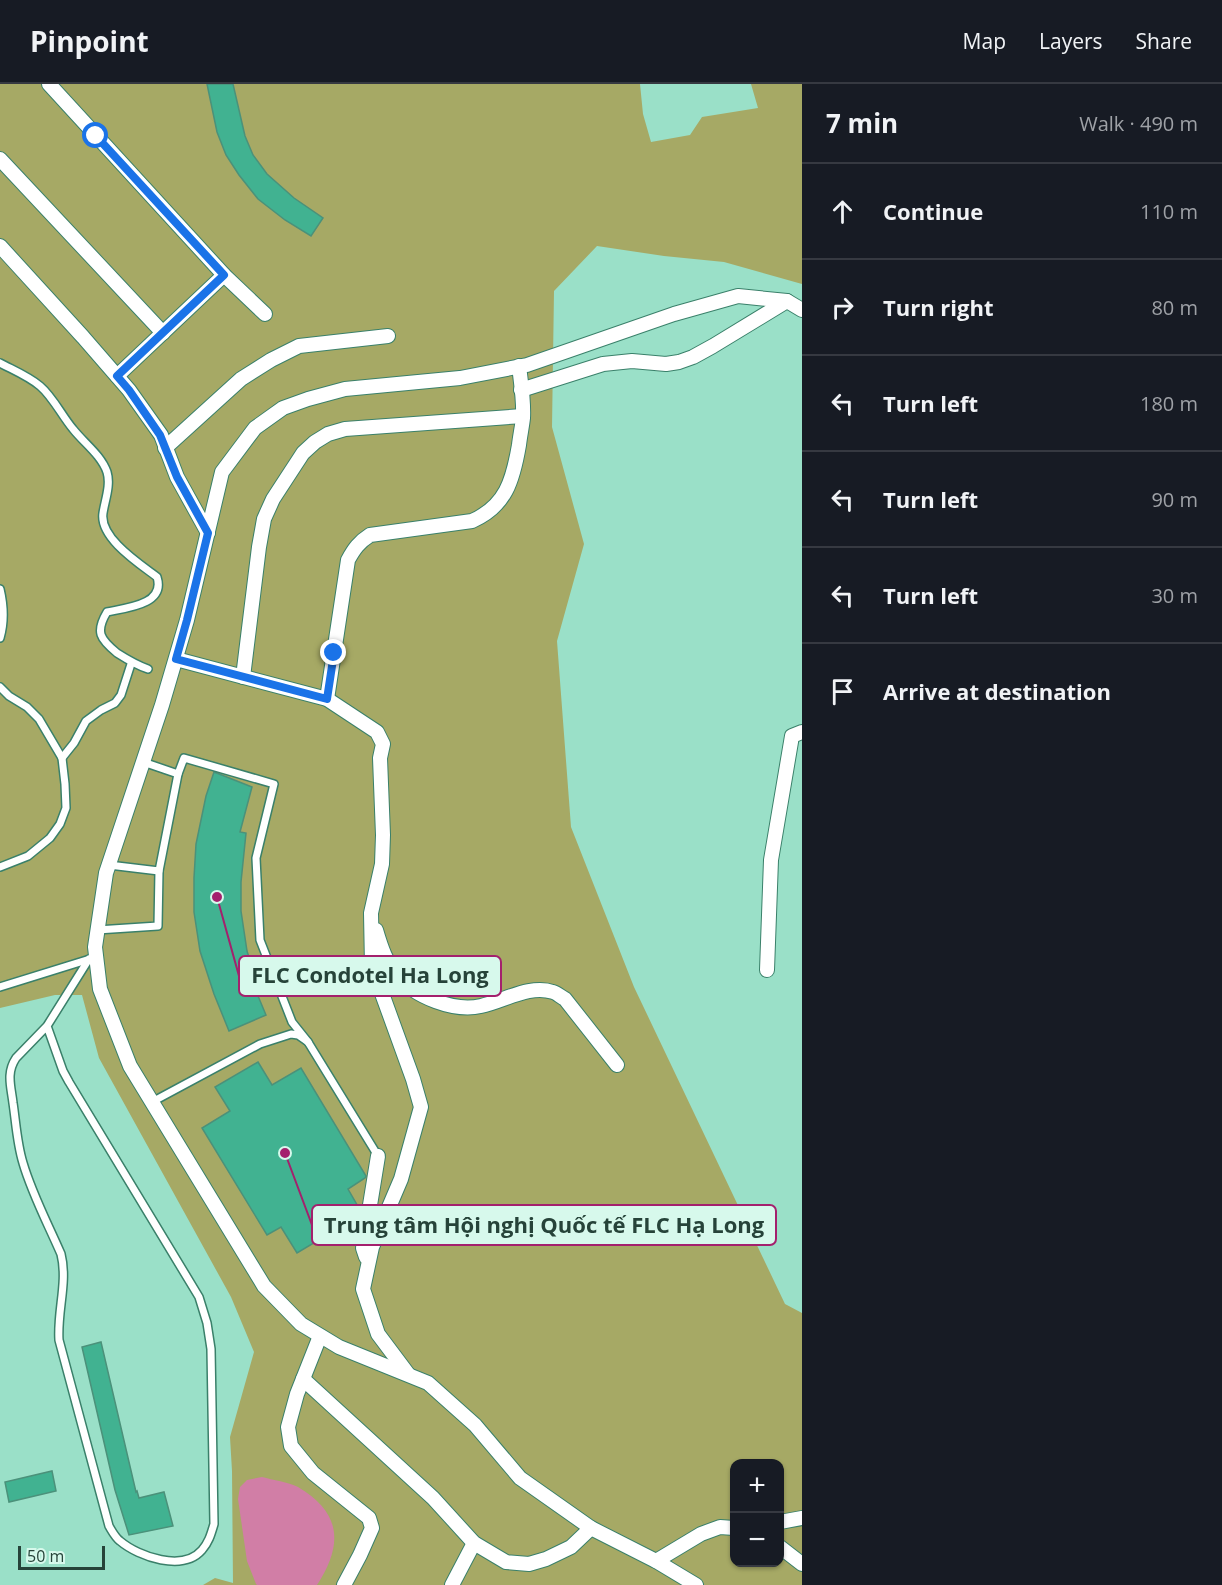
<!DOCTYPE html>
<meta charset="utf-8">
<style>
body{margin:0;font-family:"Open Sans",sans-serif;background:#20242c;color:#f1f3f6}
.controls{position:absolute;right:18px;bottom:18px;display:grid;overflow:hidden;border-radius:12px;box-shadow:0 2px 4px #0004}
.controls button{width:54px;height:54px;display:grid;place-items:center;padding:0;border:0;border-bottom:2px solid #363941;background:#171b24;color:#f1f3f6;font:30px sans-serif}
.scale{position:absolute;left:18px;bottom:15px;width:87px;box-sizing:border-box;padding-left:6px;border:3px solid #264339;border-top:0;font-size:16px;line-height:21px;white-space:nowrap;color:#264339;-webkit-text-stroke:4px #d7f9ec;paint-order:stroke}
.stop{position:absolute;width:18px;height:18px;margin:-14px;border:4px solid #1a73e8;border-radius:50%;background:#fff}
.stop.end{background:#1a73e8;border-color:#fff;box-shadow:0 2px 6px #0008}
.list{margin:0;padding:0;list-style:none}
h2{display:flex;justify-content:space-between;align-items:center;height:78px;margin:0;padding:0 24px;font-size:26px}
h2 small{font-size:20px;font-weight:400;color:#9ea1a6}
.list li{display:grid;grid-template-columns:39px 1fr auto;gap:18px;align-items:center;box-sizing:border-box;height:96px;padding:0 24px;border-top:2px solid #363941}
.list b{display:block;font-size:22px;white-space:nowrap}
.list em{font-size:20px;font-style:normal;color:#9ea1a6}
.icon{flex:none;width:33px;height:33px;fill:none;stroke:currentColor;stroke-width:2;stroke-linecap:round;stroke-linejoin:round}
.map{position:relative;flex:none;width:802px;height:1501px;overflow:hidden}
header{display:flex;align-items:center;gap:36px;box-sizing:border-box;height:84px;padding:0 30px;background:#171b24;border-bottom:2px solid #363941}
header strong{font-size:28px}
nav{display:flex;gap:33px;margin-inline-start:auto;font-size:21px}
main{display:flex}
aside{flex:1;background:#171b24}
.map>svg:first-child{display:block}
</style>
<header>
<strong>Pinpoint</strong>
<nav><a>Map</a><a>Layers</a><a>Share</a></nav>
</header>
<main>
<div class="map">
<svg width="802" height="1501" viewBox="0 0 802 1501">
<rect width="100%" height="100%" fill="#9ae0c8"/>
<path fill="#a6a965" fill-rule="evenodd" d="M0,0H640L643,30L651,58L690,51L702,33L758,24L751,0H802V200L724,178L664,172L597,162L554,207L552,343L584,460L557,557L571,743L634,903L785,1220L802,1229V1501H203L215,1494L233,1499L232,1387L230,1353L254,1268L231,1213L99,974L82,911H55L0,924ZM734,1380H780V1478H734Z"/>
<path fill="#d17ea6" d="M262,1393C273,1396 288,1398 298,1403C342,1429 343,1461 317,1501H257L256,1500L247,1477L238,1415L240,1403L247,1396Z"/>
<g fill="#41b291" stroke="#4b917a" stroke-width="1.5">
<path d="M207,0H233L245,52L253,71L267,90L294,114L323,134L311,152L285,136L258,115L239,91L226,71L217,48Z"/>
<path d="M214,688L252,703L240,748L246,749L241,798V827L247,867L253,886L248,888L266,931L229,947L214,910L200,867L194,828V794L196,760L206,712Z"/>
<path d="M258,978L272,1001L301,984L366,1092L365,1094L348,1105L360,1126L359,1132L297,1169L281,1143L267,1151L202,1044L230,1027L215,1003Z"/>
<path d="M101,1258L136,1408L137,1407L139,1414L164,1408L173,1442L129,1451L115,1406L82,1263Z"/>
<path d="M52,1387L56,1407L9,1418L5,1398Z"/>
</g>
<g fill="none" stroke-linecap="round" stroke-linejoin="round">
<g stroke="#3a806a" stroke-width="10">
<g id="lane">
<path d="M0,279C13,286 28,292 40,302C53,313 62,332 73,345C84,359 101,371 107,388C111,401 105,416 103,429C99,454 140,480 157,493C166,521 125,524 107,528C95,548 100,555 117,569C128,576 136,581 148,585"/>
<path d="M0,505C4,522 5,537 0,554"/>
<path d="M0,603L9,612L27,623L39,635L62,674L65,700L66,724L60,740L50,754L28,772L0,783"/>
<path d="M62,674L74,659L86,637L101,626L115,619L121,611L131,580"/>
<path d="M143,678L178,690L184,674L274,700L256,774L260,856L292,938L308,958"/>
<path d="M109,781L159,787L178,690"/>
<path d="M97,846L158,842L159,787"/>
<path d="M0,903L90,875"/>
<path d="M47,942L63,987L69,998L199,1213L207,1239L211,1265L214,1440C211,1450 209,1458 202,1466C183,1488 139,1473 120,1457C115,1453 112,1447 109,1442L59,1256C57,1227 68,1198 61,1170C48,1140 32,1110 23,1079C17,1060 16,1039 13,1019C11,1002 6,989 16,974L47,942L89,875"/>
<path d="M152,1018L260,960L291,950L298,951L308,958L378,1072"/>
</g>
</g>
<g stroke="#3a806a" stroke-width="16">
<g id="street">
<path d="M49,0L224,191L265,230"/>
<path d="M0,75L163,249"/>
<path d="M0,162L83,253L129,306L161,351L177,393L208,449"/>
<path d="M117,292L224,191"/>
<path d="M521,306L603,280L632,277L666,280L679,278L693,273L713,262L787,217"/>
<path d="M165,364L241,295L271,276L299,262L388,252"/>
<path d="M176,575L327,615L377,648L383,660L380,674L383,751L382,780L371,829L372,882L413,995L421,1023L401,1095L372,1163L363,1205L378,1250L408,1290"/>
<path d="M243,593L259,463L264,435L273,415L303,369L315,358L328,350L345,345L523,332"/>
<path d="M327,615L348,476C354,465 359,458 370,451L472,437C506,422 513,396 519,361C520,352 522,343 523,334C524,317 521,299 519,282"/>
<path d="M376,846C381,863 386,879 398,892C415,913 454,928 481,922C504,917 530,900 553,908C557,909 561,913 565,915L617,981"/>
<path d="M767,886L771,776L792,652L802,648"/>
<path d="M366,1173L363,1164L378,1072"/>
<path d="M320,1252L297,1310L288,1343L291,1362L313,1389L369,1434L372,1444L360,1471L344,1501"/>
<path d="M303,1295L433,1414L474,1459L506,1478L529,1480L546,1475L571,1463L591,1444"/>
<path d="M780,1438L802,1434"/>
<path d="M780,1463L802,1480"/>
<path d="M656,1477L701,1450L720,1443L734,1444"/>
<path d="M452,1501L474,1459"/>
<path d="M696,1501L656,1477L591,1444L520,1394L475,1341L428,1299L339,1263L301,1240L264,1202L130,982L100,905L95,863L106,789L162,621L187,536L222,388L255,344L283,324L308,315L345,305L460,294L527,281L674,230L738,212L787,217L802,226"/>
</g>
</g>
<use href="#lane" stroke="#fff" stroke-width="7"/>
<use href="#street" stroke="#fff" stroke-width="14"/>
</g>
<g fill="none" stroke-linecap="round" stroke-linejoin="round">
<path stroke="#1a73e8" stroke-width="8" d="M96,52L224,191L117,292L129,306L160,351L177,393L208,449L187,536L176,575L327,615L334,569"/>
</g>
<path fill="none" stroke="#a4206d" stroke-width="2" d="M217 813L239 892M285 1069L312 1141"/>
<g fill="#a4206d" stroke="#d7f9ec" stroke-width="2">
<circle cx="217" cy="813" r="6"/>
<circle cx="285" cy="1069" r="6"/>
</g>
<g fill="#d7f9ec" stroke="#a4206d" stroke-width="2">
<rect x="239" y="872" width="262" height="40" rx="6"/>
<rect x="312" y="1121" width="464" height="40" rx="6"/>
</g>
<g font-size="22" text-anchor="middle" font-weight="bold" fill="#264339">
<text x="370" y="899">FLC Condotel Ha Long</text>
<text x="544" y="1149">Trung tâm Hội nghị Quốc tế FLC Hạ Long</text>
</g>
</svg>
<div class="controls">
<button>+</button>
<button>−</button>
</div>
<div class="scale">50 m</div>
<div class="stop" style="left:96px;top:52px"></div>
<div class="stop end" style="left:334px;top:569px"></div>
</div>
<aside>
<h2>7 min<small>Walk · 490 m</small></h2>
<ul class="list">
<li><svg class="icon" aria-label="ahead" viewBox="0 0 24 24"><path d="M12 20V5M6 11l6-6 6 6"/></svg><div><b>Continue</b></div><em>110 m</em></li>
<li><svg class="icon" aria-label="right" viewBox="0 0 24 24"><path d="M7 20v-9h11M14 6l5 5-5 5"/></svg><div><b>Turn right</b></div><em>80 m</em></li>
<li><svg class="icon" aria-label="left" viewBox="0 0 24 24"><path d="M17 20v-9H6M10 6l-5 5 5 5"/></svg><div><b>Turn left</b></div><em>180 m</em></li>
<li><svg class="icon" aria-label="left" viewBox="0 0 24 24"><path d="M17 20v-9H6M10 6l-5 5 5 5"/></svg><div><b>Turn left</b></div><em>90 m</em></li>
<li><svg class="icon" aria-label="left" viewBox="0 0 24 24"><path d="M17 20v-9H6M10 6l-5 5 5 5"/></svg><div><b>Turn left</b></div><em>30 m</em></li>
<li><svg class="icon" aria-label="arrive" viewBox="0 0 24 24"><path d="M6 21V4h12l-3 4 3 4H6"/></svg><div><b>Arrive at destination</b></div></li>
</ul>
</aside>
</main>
